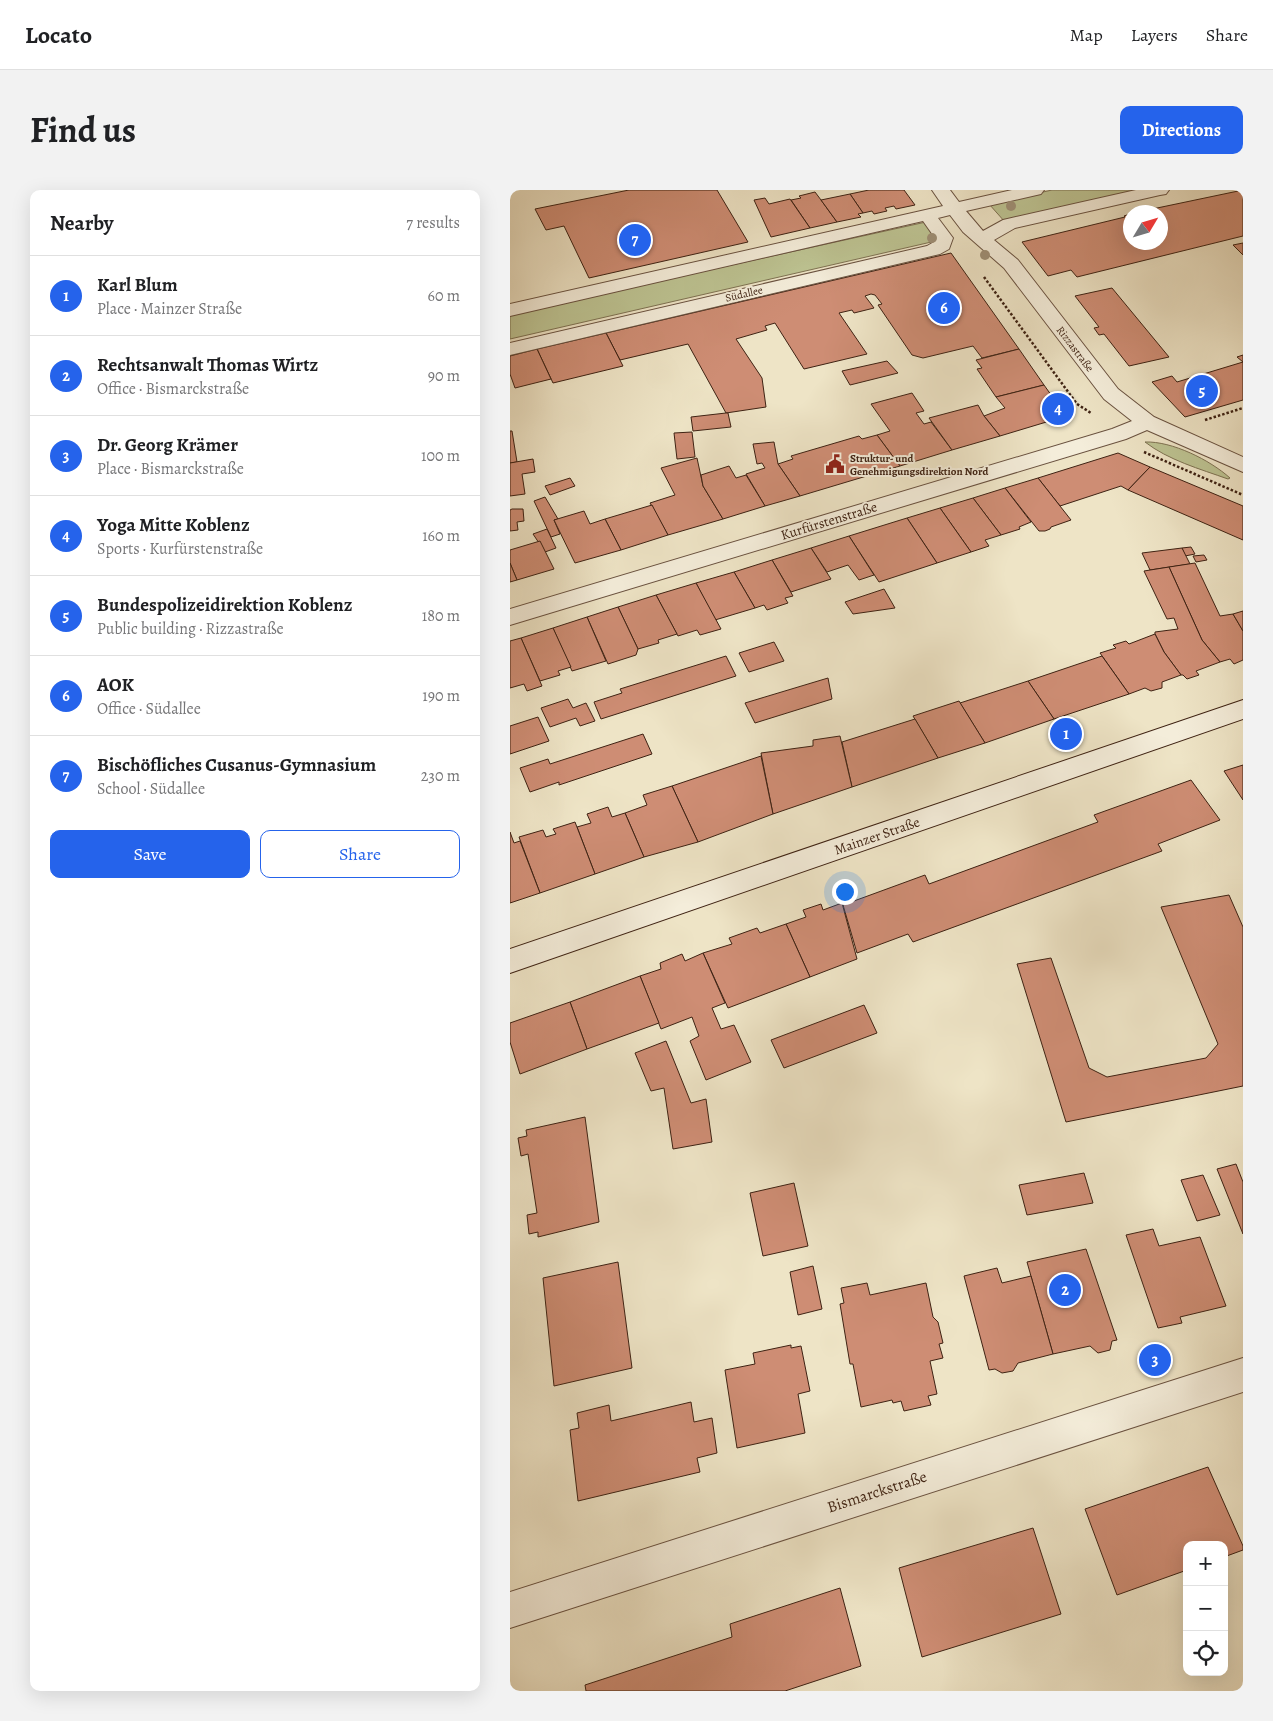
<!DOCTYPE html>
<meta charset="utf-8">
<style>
body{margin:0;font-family:Alegreya,serif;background:#f2f2f2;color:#202124}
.controls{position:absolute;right:15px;bottom:15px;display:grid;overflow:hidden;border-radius:10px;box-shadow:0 5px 20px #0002}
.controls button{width:45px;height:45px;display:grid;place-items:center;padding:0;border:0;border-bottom:1px solid #e0e0e0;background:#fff;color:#202124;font:25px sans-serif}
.compass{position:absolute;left:613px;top:15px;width:45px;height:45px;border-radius:50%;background:#fff;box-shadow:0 5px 20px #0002;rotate:52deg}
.you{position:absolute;left:334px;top:701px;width:18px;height:18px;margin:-12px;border:4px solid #fff;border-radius:50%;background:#1a73e8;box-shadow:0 0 0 8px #1a73e833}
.badge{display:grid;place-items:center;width:32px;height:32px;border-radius:50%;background:#2563eb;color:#fff;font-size:16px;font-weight:700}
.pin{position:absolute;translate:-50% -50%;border:2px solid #fff;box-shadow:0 1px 5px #0006}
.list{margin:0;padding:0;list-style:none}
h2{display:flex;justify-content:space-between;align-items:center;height:65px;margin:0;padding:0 20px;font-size:21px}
h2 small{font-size:16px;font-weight:400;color:#757577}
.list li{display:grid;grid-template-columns:32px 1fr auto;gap:15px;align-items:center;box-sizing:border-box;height:80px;padding:0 20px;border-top:1px solid #e0e0e0}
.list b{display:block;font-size:19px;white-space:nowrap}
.list p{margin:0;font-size:16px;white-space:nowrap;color:#757577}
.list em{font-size:16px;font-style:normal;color:#757577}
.actions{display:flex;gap:10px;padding:15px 20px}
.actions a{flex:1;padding:11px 0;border:1px solid #2563eb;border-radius:10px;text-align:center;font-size:18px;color:#2563eb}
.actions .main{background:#2563eb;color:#fff}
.icon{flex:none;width:28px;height:28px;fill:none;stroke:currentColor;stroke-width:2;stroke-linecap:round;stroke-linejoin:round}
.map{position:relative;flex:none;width:733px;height:1501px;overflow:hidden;border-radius:10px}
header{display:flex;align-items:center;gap:30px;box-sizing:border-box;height:70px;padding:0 25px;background:#fff;border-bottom:1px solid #e0e0e0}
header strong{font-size:24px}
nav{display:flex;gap:28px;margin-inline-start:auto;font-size:18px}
.intro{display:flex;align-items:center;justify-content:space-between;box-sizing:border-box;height:120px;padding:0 30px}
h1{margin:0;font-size:35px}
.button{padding:12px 22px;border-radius:10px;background:#2563eb;color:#fff;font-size:18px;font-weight:700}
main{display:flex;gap:30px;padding:0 30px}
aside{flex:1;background:#fff;border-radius:10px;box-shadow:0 5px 20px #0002}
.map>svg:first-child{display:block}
</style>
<header>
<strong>Locato</strong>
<nav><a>Map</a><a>Layers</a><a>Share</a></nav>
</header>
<div class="intro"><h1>Find us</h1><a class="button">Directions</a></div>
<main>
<aside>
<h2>Nearby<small>7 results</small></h2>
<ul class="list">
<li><span class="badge">1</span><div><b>Karl Blum</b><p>Place · Mainzer Straße</p></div><em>60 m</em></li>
<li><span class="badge">2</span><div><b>Rechtsanwalt Thomas Wirtz</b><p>Office · Bismarckstraße</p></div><em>90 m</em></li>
<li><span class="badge">3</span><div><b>Dr. Georg Krämer</b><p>Place · Bismarckstraße</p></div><em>100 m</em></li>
<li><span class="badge">4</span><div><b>Yoga Mitte Koblenz</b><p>Sports · Kurfürstenstraße</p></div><em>160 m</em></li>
<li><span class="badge">5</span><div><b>Bundespolizeidirektion Koblenz</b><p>Public building · Rizzastraße</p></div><em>180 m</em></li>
<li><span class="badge">6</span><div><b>AOK</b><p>Office · Südallee</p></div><em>190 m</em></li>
<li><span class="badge">7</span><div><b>Bischöfliches Cusanus-Gymnasium</b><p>School · Südallee</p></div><em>230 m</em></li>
</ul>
<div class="actions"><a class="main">Save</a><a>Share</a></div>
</aside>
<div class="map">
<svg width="733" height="1501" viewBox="0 0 733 1501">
<rect width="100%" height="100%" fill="#eee4c6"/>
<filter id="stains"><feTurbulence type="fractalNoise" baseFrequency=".004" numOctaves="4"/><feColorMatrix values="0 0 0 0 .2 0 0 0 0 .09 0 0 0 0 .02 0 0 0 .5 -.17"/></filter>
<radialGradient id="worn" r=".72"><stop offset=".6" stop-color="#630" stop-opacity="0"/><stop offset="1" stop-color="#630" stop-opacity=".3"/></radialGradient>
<g fill="#bdc392" stroke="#7e7252">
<path d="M542,0H632L495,32L479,14Z"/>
<path d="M416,32L430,50L0,149V124Z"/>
<path d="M635,252C662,251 700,270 720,288L718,289C690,279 658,270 635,252Z"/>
</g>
<g fill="#ce8d74" stroke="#3e2213">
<path d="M119,0H207L238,52L79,88L54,36L36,40L25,19Z"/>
<path d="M359,0H394L405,15L386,19L384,16L375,18L377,21L364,24L362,21L353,23L340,4Z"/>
<path d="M733,0V46L567,87L561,80L538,86L512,52L615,27L614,26L620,24V52H650V22H628Z"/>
<path d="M305,2L311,10L327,32L300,38L281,10L291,8L289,6Z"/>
<path d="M340,4L353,23L348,24L351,27L327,32L311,10Z"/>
<path d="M255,8L259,14L280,9L300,38L261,47L244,10Z"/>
<path d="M733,53V65L723,55Z"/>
<path d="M441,63L509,159L472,168L463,156L413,168L402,165L368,115L372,114L365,105L361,104L355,106L364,118L344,123L342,120L329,123L357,164L294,179L265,133L255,136L257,140L226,149L252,188L256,217L216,223L178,154L110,170L96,143Z"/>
<path d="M602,98L659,167L619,176L594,144L589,145L584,138L589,137L565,106Z"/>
<path d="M96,143L113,176L43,193L27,159Z"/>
<path d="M27,159L41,189L5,198L0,184V166Z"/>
<path d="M509,159L534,195L486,207L467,179L472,178L466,170Z"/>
<path d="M733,165V210L675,227L642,192L662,186L667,192L733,172L727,167Z"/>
<path d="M377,171L388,183L340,195L332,181Z"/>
<path d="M534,195L554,223L553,227L490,246L474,226L495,218L486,207Z"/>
<path d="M402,203L414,221L406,223L414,234L421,232L442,260L390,276L367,245L380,241L361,214Z"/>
<path d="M468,215L474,226L490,246L442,260L419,228Z"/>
<path d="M216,223H218L221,237L183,241L181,227Z"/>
<path d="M0,241H2L7,272L0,273Z"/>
<path d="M182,242L185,267L167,269L164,243Z"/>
<path d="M367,245L390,276L290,306L268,274L283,269L281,266L349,246L352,249Z"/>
<path d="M264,252L268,274L290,306L255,316L236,284L255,278L252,273L247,274L243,254Z"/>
<path d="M608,263L640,277L618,300L611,296L550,316L528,288Z"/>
<path d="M187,268L193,296L213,329L158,345L140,313L165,305L151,278Z"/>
<path d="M23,269L25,282L12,284L15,304L0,306V273Z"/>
<path d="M219,276L226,288L236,285L255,316L213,329L193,296L191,285Z"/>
<path d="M640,277L733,316V350L618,300Z"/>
<path d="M60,288L65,296L40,305L35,296Z"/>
<path d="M528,288L561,330L541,337L540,339L535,341H529L495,298Z"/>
<path d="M495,298L521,332L509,337L510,339L491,345L463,308Z"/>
<path d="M35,307L48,329L44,330L50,344L41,347L24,311Z"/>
<path d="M463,308L491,345L475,350L479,356L461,362L430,318Z"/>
<path d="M142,315L158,345L111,360L95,329Z"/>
<path d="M430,318L461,362L427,373L397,328Z"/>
<path d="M2,319H13L14,331L7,332L8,340L0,341V320Z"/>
<path d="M74,321L80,334L95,329L111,360L65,373L44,330Z"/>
<path d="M397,328L427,373L369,392L339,346Z"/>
<path d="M37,339L46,358L35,362L23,344Z"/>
<path d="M339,346L364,385L349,390L338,375L317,382L301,358Z"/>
<path d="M30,351L44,379L7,390L0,373V360Z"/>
<path d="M681,357L685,364L675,366L672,358Z"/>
<path d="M301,358L321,389L281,402L262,370Z"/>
<path d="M672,358L680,374L640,380L632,363Z"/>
<path d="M694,365L697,370L686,372L683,366Z"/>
<path d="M262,370L283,406L275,408L278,413L257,420L254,415L245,418L224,382Z"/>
<path d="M0,373L7,390L0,392Z"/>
<path d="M685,373L710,426L723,424L733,441V470L724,474L720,469L710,472L692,450L659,377Z"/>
<path d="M659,377L692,450L710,472L686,481L689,485L677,489L673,485H671L654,462L645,444V442L668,439L664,428L657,429L634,381Z"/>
<path d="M224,382L245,418L205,430L186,393Z"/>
<path d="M186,393L211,439L190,445L187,440L168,446L146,405Z"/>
<path d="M374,399L385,418L343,424L335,412Z"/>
<path d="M146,405L167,444L148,450L149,453L128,459L108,417Z"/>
<path d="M108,417L128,459L126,465L98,474L77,427Z"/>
<path d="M733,421V441L723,424Z"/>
<path d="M77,427L96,471L62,481L43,438Z"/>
<path d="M43,438L61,477L48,481L50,485L30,491L11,448Z"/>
<path d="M645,444L654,462L671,485L652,492V498L641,501L635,498L619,504L590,463L606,458L603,455L616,451L619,454Z"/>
<path d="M11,448L32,496L17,501L14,494L0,498V451Z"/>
<path d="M264,452L274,471L239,482L229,463Z"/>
<path d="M216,466L226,486L91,529L84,512L112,503L110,499Z"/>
<path d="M592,466L619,504L544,529L518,491Z"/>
<path d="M318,488L322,509L245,533L235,513Z"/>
<path d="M518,491L544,529L475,553L450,513Z"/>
<path d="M58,509L63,518L76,513L85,531L70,536L66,528L40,537L31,518Z"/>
<path d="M449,511L475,553L428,568L403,526Z"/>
<path d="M28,527L39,551L0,564V536Z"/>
<path d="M405,529L428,568L342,597L332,552Z"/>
<path d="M133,544L142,564L49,595V592L20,602L10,578L38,569L40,574Z"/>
<path d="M330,546L342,597L263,624L251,563L303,556V550Z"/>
<path d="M251,566L263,624L188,652L162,596Z"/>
<path d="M733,575V610L714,581Z"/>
<path d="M681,590L710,630L648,654L652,661L403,752L398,744L347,763L333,715L415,685L419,694L588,632L584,625Z"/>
<path d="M162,596L188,652L134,667L115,623L137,615L133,605Z"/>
<path d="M98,617L102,627L115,623L134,667L85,684L67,637L81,633L77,624Z"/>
<path d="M65,632L85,684L30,703L9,647L33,640L36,647L46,644L43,639Z"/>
<path d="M0,642L4,653L10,651L30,703L0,713Z"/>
<path d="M719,705L733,737V896L556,932L507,774L541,768L579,878L597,887L696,868L708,854L651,717Z"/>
<path d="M332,713L347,769L300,787L276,734L296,727L293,720L311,714L313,720Z"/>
<path d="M276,734L300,787L218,818L193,763L222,754L219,748L247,738L250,743Z"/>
<path d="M193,763L215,813L202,818L211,839L224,835L241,872L196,890L180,851L189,846L182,827L151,839L130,786L151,779L150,773L172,764L175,771Z"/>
<path d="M130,786L149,833L77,859L60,812Z"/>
<path d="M60,812L77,859L10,884L0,852V833Z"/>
<path d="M354,815L367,843L274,878L261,850Z"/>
<path d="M156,851L181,913L196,909L202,952L163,959L154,898L141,901L125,863Z"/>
<path d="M75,927L89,1032L28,1047V1042L19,1044L17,1025L27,1023L18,964L11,966L8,948L17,946L16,940Z"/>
<path d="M726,974L733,992V1044L707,979Z"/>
<path d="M574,983L583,1013L517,1025L509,995Z"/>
<path d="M693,985L710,1025L687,1031L671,990Z"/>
<path d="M284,993L298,1056L253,1066L240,1003Z"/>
<path d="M643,1039L649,1056L690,1047L716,1116L670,1127L672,1133L648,1138L616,1045Z"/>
<path d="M576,1059L607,1150L602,1151L600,1160L588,1163L580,1156L543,1164L517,1072Z"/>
<path d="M108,1072L122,1178L44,1196L33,1088Z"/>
<path d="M303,1076L312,1119L288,1125L280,1082Z"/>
<path d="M487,1078L492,1093L521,1086L543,1164L508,1173L503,1181L492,1183L485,1179L479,1180L454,1086Z"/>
<path d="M357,1093L360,1105L416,1093L423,1127L428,1132L433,1153L429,1154L433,1168L420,1171L427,1204L418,1206L421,1215L394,1221L391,1211L383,1213L382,1210L351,1217L343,1174H340L330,1114L334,1113L331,1098Z"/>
<path d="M281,1155V1158L291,1156L300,1201L288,1204L295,1243L227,1258L215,1180L245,1174L243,1163Z"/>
<path d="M181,1212L184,1232L202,1228L207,1263L187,1268L190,1282L68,1311L60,1240L69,1238L67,1223L99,1215L101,1231Z"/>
<path d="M698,1277L733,1356V1360L714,1367V1355H677V1380L607,1405L575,1319Z"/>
<path d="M523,1338L551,1424L412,1467L389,1378Z"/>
<path d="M330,1398L351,1476L275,1501H76L75,1495L222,1447L220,1434Z"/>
</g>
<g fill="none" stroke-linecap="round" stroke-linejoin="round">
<g stroke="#6a5240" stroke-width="2">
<g id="street">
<path d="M422,0H440L449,12L502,0H534L531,4L456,21L473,41L493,30L626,0H659L656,4L650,5L505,38L484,50L508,70L608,199L644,227L733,267V282L637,240L616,249L0,435V419L602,239L622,231L594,209L494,78L453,42L440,25L428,28L443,48L439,59L430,64L0,165V153L417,56L424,52L425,48L413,31L0,126V114L433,16Z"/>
<path d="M733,1168V1202L0,1438V1402Z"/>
</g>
</g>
<g stroke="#3e2213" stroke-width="2">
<path id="secondary" d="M733,510V529L0,783V759Z"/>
</g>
<g stroke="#3e2213" stroke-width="2.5" stroke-dasharray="2.5 2" stroke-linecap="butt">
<path d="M474,87L567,214L581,223"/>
<path d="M695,230L733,218"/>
<path d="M634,262L733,305"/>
</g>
<use href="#street" fill="#f4edda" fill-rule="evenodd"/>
<use href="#secondary" fill="#f4edda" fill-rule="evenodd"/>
</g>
<g fill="#9f8f75">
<circle cx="501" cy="16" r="5"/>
<circle cx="422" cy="48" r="5"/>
<circle cx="475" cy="65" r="5"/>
</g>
<defs>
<g id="civic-bare" transform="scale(1.5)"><path d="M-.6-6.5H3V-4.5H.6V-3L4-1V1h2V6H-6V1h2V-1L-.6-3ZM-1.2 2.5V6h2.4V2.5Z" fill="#8f2418" stroke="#f4edda" stroke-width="2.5" paint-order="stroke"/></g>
</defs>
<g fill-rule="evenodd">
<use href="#civic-bare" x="325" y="274"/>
</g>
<g text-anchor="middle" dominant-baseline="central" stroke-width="4" stroke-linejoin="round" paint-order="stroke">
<g font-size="11" fill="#3e2213" stroke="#f4edda">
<text transform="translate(234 104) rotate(-13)">Südallee</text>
<text transform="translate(565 159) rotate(53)">Rizzastraße</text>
</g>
<g font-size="11" font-weight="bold" fill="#3e2213" stroke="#f4edda" text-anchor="start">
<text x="340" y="268">Struktur- und<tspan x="340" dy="13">Genehmigungsdirektion Nord</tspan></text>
</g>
<g font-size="14" fill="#3e2213" stroke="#f4edda">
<text transform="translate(319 331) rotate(-17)">Kurfürstenstraße</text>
<text transform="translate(367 646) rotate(-19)">Mainzer Straße</text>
</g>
<g font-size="16" fill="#3e2213" stroke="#f4edda">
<text transform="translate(367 1302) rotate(-18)">Bismarckstraße</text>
</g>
</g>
<rect width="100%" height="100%" filter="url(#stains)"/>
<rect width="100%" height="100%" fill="url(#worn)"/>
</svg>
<div class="controls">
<button>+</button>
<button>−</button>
<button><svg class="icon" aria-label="locate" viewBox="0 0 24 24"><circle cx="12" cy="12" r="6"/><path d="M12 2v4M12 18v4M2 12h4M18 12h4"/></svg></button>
</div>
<svg class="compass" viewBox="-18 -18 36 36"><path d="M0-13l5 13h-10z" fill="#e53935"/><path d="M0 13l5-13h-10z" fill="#757577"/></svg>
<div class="you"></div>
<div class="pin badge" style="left:556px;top:544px">1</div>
<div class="pin badge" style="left:555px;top:1100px">2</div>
<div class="pin badge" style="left:645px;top:1170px">3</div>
<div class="pin badge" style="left:548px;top:219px">4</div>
<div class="pin badge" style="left:692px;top:201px">5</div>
<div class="pin badge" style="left:434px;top:118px">6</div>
<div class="pin badge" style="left:125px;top:50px">7</div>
</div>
</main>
